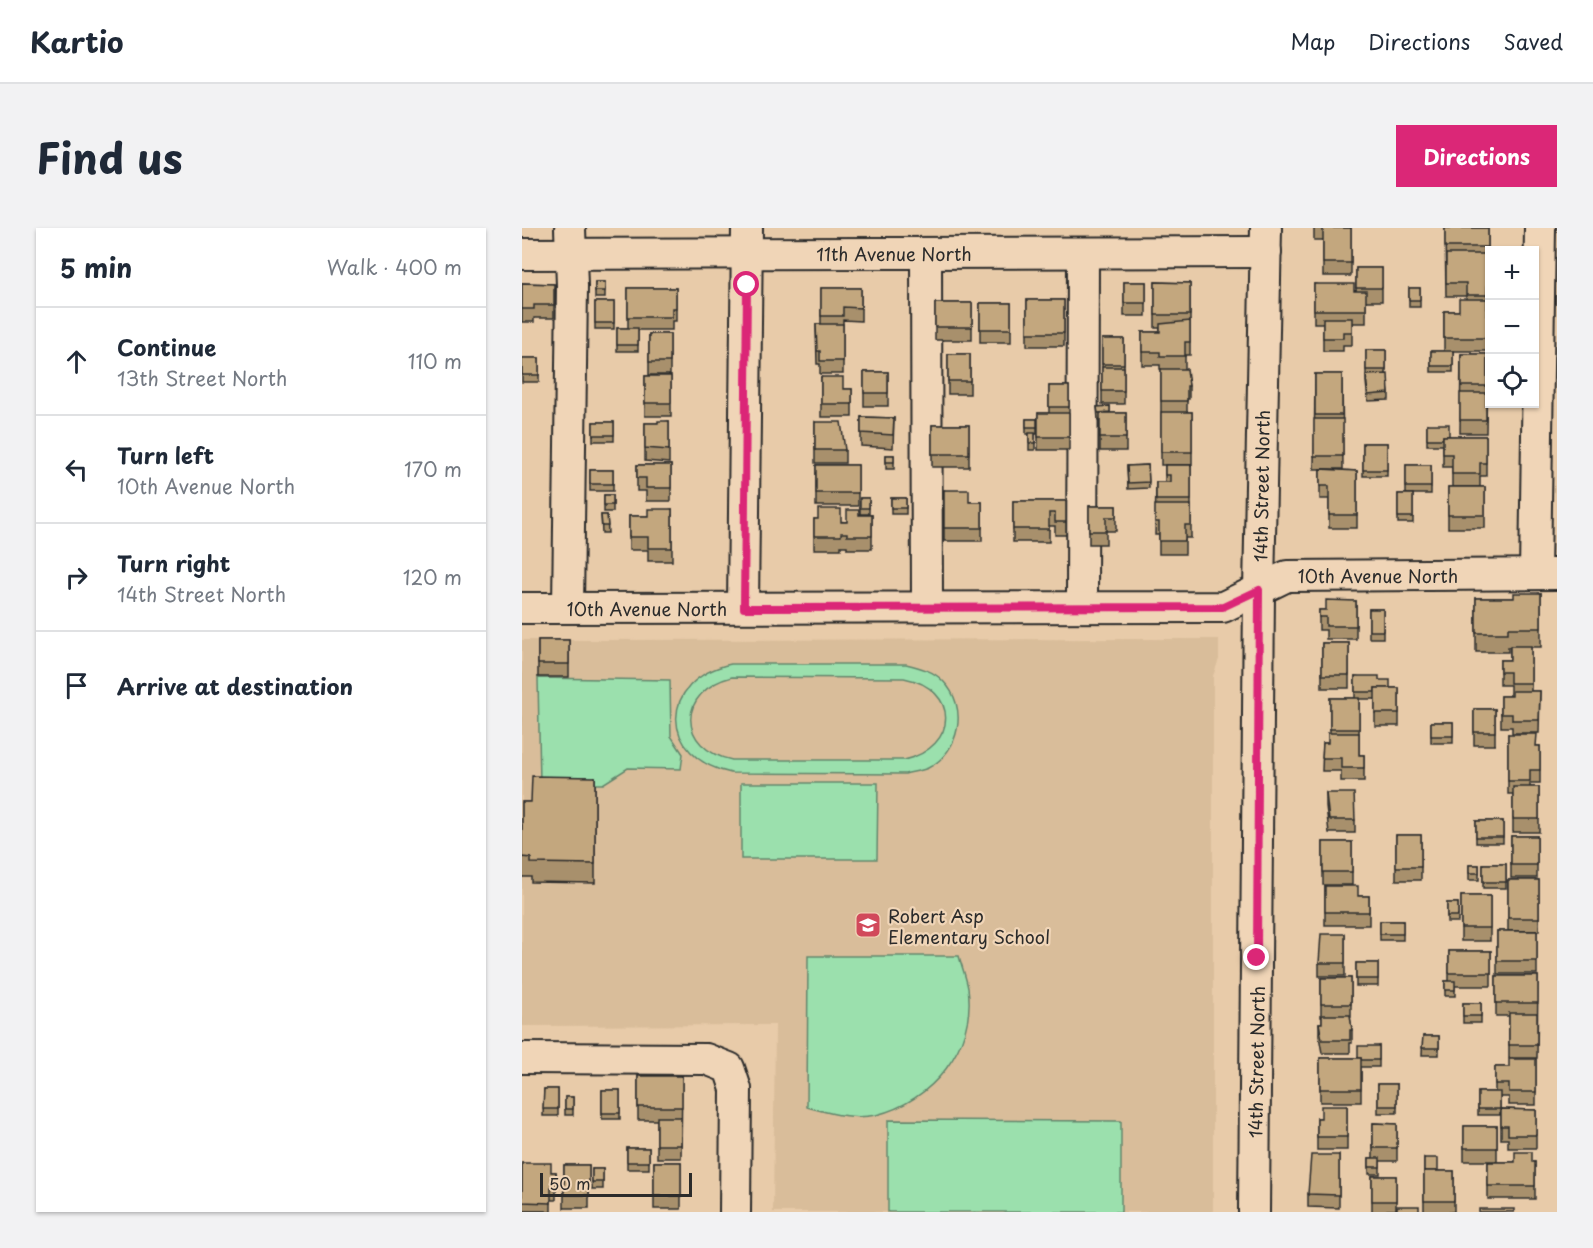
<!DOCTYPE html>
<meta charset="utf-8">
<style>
body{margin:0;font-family:"Playpen Sans",sans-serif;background:#f2f2f3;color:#1f2937}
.controls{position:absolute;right:18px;top:18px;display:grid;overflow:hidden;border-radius:0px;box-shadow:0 2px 4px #0004}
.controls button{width:54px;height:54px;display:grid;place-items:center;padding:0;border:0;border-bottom:2px solid #e0e1e3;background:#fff;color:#1f2937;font:30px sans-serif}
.scale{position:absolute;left:18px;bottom:15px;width:152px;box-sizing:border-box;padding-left:6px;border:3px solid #2b2b2b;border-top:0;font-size:16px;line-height:21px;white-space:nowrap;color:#2b2b2b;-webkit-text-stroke:4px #f0d5b7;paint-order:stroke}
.stop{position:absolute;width:18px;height:18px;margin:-14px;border:4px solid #db2777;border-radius:50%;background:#fff}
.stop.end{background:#db2777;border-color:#fff;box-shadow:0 2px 6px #0008}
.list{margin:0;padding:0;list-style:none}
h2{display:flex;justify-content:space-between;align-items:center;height:78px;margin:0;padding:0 24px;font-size:26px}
h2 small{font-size:20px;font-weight:400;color:#747a83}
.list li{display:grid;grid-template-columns:39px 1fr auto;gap:18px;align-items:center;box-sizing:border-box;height:108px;padding:0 24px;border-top:2px solid #e0e1e3}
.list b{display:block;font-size:22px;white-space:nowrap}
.list p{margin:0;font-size:20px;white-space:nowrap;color:#747a83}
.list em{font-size:20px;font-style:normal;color:#747a83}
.icon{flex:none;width:33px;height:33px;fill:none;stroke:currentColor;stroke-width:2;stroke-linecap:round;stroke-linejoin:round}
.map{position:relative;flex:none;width:1035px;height:984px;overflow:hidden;border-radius:0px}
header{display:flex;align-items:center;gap:36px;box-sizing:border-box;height:84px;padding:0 30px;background:#fff;border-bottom:2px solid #e0e1e3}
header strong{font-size:28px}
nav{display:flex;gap:33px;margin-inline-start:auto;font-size:21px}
.intro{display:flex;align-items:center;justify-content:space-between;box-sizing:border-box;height:144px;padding:0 36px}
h1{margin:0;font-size:42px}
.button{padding:15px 27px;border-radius:0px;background:#db2777;color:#fff;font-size:21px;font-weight:700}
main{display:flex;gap:36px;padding:0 36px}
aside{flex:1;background:#fff;border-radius:0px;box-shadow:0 2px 4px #0004}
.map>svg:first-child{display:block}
</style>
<header>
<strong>Kartio</strong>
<nav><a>Map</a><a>Directions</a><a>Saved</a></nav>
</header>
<div class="intro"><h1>Find us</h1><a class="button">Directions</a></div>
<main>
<aside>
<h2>5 min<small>Walk · 400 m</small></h2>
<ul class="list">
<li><svg class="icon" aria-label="ahead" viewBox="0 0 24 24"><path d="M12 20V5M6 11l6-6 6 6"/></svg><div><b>Continue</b><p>13th Street North</p></div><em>110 m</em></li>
<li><svg class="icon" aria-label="left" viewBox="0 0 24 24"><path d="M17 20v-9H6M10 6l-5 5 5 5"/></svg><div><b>Turn left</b><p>10th Avenue North</p></div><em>170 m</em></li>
<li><svg class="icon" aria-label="right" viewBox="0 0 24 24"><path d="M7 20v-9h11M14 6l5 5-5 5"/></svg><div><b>Turn right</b><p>14th Street North</p></div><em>120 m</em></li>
<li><svg class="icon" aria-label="arrive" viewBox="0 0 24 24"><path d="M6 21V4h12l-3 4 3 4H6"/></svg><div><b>Arrive at destination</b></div></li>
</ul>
</aside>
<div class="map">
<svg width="1035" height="984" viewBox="0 0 1035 984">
<rect width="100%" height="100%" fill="#e8cba9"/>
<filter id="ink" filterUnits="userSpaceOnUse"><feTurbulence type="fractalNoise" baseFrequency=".0167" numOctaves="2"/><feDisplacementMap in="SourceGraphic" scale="12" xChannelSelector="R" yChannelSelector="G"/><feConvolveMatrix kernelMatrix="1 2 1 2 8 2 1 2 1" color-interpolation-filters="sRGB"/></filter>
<g filter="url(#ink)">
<path fill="#d9bd9a" d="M697,411V431L691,448V984H251L253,797L0,798V412Z"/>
<g fill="#9be0ad" stroke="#63866c" stroke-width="1.5" fill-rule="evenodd">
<path d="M209,436H384C397,439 412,443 421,453C447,479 438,524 406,540C399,543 390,544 383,546L209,545C137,529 136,452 209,436ZM210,449L382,450C438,461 437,519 382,532H210C155,520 155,463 210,449Z"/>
<path d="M16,450L148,452L149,508L161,526L159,541L106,540L81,556H18Z"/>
<path d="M219,555H356L355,631H219Z"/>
<path d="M286,728H437C440,739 444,749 446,760C455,819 409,874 354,887C330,892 308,885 285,879Z"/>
<path d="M366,892L599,893V984H366Z"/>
</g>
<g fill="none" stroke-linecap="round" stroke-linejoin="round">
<g stroke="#2b2b2b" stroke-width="34">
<g id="minor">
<path d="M404,25L405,379"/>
<path d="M0,26L744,24"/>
<path d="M1013,346L1018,0"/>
<path d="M46,379L50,58L48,0"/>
<path d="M221,379L225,0"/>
<path d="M560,379L561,25"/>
<path d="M0,380L701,379L765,348L1035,346"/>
<path d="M0,830L184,831L207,840L214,861L213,984"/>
<path d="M732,984L737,362L744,0"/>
</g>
</g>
<use href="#minor" stroke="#f0d5b7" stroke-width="30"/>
</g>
<g fill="#a8906c" stroke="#2b2b2b" stroke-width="1.5">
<path d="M792,0H829V48H801V12H792Z"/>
<path d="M923,0H966V26L967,39L965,80V123H931V144H909V123H922V83H937L944,71V68H924Z"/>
<path d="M834,40H860V73H844V95H830V117H821V123H801V95H792V56L834,63Z"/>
<rect x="73" y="54" width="10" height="16"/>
<rect x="602" y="54" width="22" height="34"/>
<path d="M633,54L668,55V127H663V141L667,158V171H665V184H670V237H639V141H638V137H620V104H638V100H633Z"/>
<path d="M0,55L32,56V90H12V94H0Z"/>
<path d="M106,60H154V93H150V102H116V123H95V100H106Z"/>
<path d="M299,60H339V93L321,92V146H298V136H295L294,96H299Z"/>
<rect x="887" y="60" width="11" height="19"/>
<rect x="505" y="72" width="37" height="46"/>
<rect x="73" y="74" width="19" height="27"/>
<rect x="413" y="75" width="37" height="37"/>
<rect x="458" y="75" width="31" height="39"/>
<rect x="127" y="106" width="21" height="41"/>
<rect x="580" y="111" width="22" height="65"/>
<path d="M844,122H864V146L867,165V172L846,173L844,154Z"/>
<rect x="426" y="126" width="22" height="40"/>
<path d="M939,126H965L964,205H938Z"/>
<rect x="0" y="130" width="17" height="24"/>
<rect x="342" y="144" width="24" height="34"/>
<path d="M793,146H820L821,241H792Z"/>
<rect x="123" y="148" width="26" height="40"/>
<path d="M299,149L321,161H330V189H299Z"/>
<path d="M527,158H547V222H516V185H527Z"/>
<path d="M588,178V185H604V223H578V192H576L575,179Z"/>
<path d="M339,189L372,190L371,220L339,218Z"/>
<path d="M504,191H515V206H513V222H507V206H504Z"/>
<path d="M147,193V235L123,233V195H136Z"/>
<rect x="71" y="194" width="21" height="19"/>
<path d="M293,194L323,222V235H293Z"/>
<path d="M905,196L927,208H964V248H958V259H930V239H921V217H905Z"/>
<rect x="410" y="197" width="37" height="42"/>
<rect x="841" y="215" width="24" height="33"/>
<rect x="364" y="227" width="8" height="14"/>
<path d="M115,237H149V273H124V263H115Z"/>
<rect x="294" y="237" width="42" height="41"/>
<path d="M626,237L627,260L606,261L605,238Z"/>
<path d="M643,237H669V310H663V326H637V307H633L634,254H643Z"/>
<rect x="884" y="237" width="25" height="29"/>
<path d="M798,241L835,243V300H807V271H798Z"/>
<rect x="68" y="242" width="23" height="21"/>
<rect x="926" y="259" width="37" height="41"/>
<path d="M422,262L447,274H460V313H422Z"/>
<rect x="876" y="266" width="15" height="29"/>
<rect x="82" y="267" width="9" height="17"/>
<rect x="338" y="270" width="9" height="16"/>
<rect x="369" y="270" width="15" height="16"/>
<path d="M491,273H544V307H533V298H527V314H491Z"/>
<path d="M567,278H594V303H584V316H567Z"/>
<path d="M150,281V333H126V322H107V288H126Z"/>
<path d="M79,287H85L86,305H80Z"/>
<path d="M337,287H350V321H325V318H319V321H292V291L325,294Z"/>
<path d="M1019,365V419H1009V463H1018L1017,505H990V499H979V468H988V457H978V432H988V419H986V424H954V370H992Z"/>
<path d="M834,373V411H804V402H797V382H804Z"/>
<rect x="847" y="381" width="14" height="29"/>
<rect x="16" y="412" width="31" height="37"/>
<rect x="800" y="415" width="27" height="45"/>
<path d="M833,448L857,452L868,460H877V498H853V471H837V527H842V553H819V543H800L801,515H806L808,505V470H833Z"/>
<rect x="952" y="481" width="21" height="36"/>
<rect x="909" y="494" width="22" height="21"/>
<path d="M986,506L1015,518H1018V555H1008V559H1017V604H991V566H986Z"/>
<path d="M73,549V655L9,654V649H0V574H9Z"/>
<path d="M804,565L833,592V605H807L804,578Z"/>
<rect x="954" y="593" width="27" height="22"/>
<rect x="874" y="607" width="25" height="45"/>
<rect x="989" y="608" width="26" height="42"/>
<rect x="801" y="614" width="29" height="43"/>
<rect x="961" y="636" width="23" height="24"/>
<rect x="947" y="637" width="10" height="15"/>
<rect x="986" y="652" width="31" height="51"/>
<path d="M803,658L836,668H847V697H803Z"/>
<rect x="939" y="668" width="29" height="45"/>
<rect x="925" y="675" width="11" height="19"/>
<rect x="858" y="693" width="23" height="19"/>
<rect x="975" y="703" width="40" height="43"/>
<path d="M823,706V748H797V735Z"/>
<path d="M927,723H969V758H933V768H923V753H927Z"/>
<rect x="834" y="735" width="22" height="23"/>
<path d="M974,748H1016L1015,830H987V788H974Z"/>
<path d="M799,750H829V789H828L830,802V815H828V825H800L797,808V795H800V789H799Z"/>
<rect x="941" y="775" width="18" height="20"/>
<path d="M901,808H917V827H900Z"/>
<path d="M857,818V839H839V874H798V830H836Z"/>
<path d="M1014,831V877H987V869H978V887H956V864H973V839H987Z"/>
<path d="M116,848H160L159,930H135V892H116Z"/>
<rect x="856" y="856" width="19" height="29"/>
<path d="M22,861H36V888H21Z"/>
<rect x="80" y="862" width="18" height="29"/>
<rect x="43" y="869" width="8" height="18"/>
<path d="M825,878V922H795V890H799Z"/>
<path d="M979,881L1014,882V920H986V911H979Z"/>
<path d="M851,895L875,896V933H858V946H847V930H851Z"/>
<rect x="942" y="898" width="33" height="35"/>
<rect x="105" y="920" width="22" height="21"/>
<path d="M817,927V980L786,979V966Z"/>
<path d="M902,930L916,943H932V984H902Z"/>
<rect x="132" y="934" width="27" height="47"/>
<rect x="966" y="934" width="47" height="37"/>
<path d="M0,935L29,944H34V972H29V984H0Z"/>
<rect x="42" y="937" width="25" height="43"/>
<rect x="70" y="941" width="11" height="20"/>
<path d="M850,948H874V982L897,984H850Z"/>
</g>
<g fill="#c3a77e" stroke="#2b2b2b" stroke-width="1.5">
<rect x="801" y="0" width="28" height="35"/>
<rect x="923" y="0" width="43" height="19"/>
<path d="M924,26H967L965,67H944V55H924Z"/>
<rect x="834" y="40" width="26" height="20"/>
<rect x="73" y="54" width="10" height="9"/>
<rect x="602" y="54" width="22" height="21"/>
<path d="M633,54L668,55V87H633Z"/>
<path d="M0,55L32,56V77H12V81H0Z"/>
<path d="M792,56H832V63H844V82H792Z"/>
<path d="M106,60H154V80H150V89H106Z"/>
<path d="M299,60H339V80L321,79V88H299Z"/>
<rect x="887" y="60" width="11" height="12"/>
<path d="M937,71H965V110H922V83H937Z"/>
<rect x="505" y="72" width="37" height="33"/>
<rect x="73" y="74" width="19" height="21"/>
<rect x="413" y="75" width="37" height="24"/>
<rect x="458" y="75" width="31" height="26"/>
<path d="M801,90H830V104H821V110H801Z"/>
<path d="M668,93V114H663V128H638V124H620V104H638V96Z"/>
<path d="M294,96H321V133H298V123H295Z"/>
<rect x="95" y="100" width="21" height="17"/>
<rect x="127" y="106" width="21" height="28"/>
<rect x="580" y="111" width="22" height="25"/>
<rect x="844" y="122" width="20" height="20"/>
<rect x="909" y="123" width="22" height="15"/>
<rect x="426" y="126" width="22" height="27"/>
<rect x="939" y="126" width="26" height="32"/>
<rect x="0" y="130" width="17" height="17"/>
<rect x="580" y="139" width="22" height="24"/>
<path d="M639,141H665L667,158H665V173H639Z"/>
<rect x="342" y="144" width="24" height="21"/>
<rect x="793" y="146" width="27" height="41"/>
<path d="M866,146L867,165L846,167L844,147Z"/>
<rect x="123" y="148" width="26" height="27"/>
<path d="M299,149H321V161H330V176H299Z"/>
<rect x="527" y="158" width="20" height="21"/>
<rect x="938" y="165" width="26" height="27"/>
<path d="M588,178V184L576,185L575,179Z"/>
<rect x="639" y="184" width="31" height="40"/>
<rect x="516" y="185" width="31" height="24"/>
<rect x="578" y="185" width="26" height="25"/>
<path d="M339,189L372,190L371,207L339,205Z"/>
<rect x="504" y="191" width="11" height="8"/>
<rect x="792" y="191" width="29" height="37"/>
<path d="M136,193H147V222L123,220V195H136Z"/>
<rect x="71" y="194" width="21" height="13"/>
<path d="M293,194H319L323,222H293Z"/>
<path d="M905,196H927V208H921V211H905Z"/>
<rect x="410" y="197" width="37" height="29"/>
<rect x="507" y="205" width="6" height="10"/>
<path d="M921,208H964V235H958V246H930V226H921Z"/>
<rect x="841" y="215" width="24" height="27"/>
<rect x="364" y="227" width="8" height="7"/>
<path d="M115,237H149V260H124V250H115Z"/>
<rect x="294" y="237" width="42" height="28"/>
<path d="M626,237L627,254L606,255L605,238Z"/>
<path d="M643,237H669V272H634V254H648V247H643Z"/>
<rect x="884" y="237" width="25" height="22"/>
<path d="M798,241L835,243V287H807V258H798Z"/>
<rect x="68" y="242" width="23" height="14"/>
<rect x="926" y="259" width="37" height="28"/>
<path d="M422,262H447V274H460V300H422Z"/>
<rect x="876" y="266" width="15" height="23"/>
<rect x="82" y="267" width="9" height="10"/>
<rect x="338" y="270" width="9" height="10"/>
<rect x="369" y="270" width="15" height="10"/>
<path d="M491,273H544V294H533V285H527V301H491Z"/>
<path d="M633,277H669V297H663V313H637V294H633Z"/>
<path d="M567,278H594V289H584V303H567Z"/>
<path d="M126,281H150V320H126V309H107V288H126Z"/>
<path d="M296,281H319V294H325V282H337V287H350V308H325V305H319V308H292V291H296Z"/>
<path d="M79,287H85L86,298H80Z"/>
<path d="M992,365H1019V400H986V405H954V370H992Z"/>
<path d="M804,372L834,373V398H804V389H797V382H804Z"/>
<rect x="847" y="381" width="14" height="22"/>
<rect x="16" y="412" width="31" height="24"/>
<rect x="800" y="415" width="27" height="32"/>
<path d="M988,418H1009V455H988V444H978V432H988Z"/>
<path d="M833,448H857V452H868V460H853V464H833Z"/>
<rect x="853" y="460" width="24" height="25"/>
<path d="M990,463H1018L1017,492H990V486H979V468H990Z"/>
<rect x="808" y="470" width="29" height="31"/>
<rect x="952" y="481" width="21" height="23"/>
<rect x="909" y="494" width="22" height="14"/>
<path d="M806,505H837V527H842V540H819V530H800L801,515H806Z"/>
<path d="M986,506H1015L1014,518H1018V542H1008V553H986Z"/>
<path d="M10,548L73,549V636L9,635V630L0,629V574H9Z"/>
<rect x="991" y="559" width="26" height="32"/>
<path d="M804,565H832L833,592H807Z"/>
<rect x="954" y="593" width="27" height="16"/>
<rect x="874" y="607" width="25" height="32"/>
<rect x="989" y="608" width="26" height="29"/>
<rect x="801" y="614" width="29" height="30"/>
<rect x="961" y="636" width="23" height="18"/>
<rect x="947" y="637" width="10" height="8"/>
<rect x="986" y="652" width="31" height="38"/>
<path d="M803,658H836V668H847V684H803Z"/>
<rect x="939" y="668" width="29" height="32"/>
<rect x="925" y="675" width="11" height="13"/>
<rect x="858" y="693" width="23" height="13"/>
<rect x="975" y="703" width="40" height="30"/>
<path d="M799,706H823V735H797Z"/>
<rect x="927" y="723" width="42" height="22"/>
<rect x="834" y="735" width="22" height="16"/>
<rect x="974" y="748" width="42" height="27"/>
<rect x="799" y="750" width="30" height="26"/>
<rect x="923" y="753" width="10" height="9"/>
<rect x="941" y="775" width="18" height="13"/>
<rect x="987" y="785" width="28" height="32"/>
<path d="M800,787H828L830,802H828V812H800L797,795H800Z"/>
<path d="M901,808H917V820H900Z"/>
<path d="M836,818H857V832H839V830H836Z"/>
<rect x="798" y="830" width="41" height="31"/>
<path d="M987,831H1014V864H987V856H973V839H987Z"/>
<rect x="116" y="848" width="44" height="31"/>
<rect x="856" y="856" width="19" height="22"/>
<path d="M22,861H36V881H21Z"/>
<rect x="80" y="862" width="18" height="23"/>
<rect x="956" y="864" width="22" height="17"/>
<rect x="43" y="869" width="8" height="12"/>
<path d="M799,878H825V909H795V890H799Z"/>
<path d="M979,881L1014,882V907H986V898H979Z"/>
<rect x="135" y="889" width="24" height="28"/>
<path d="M851,895L875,896V920H851Z"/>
<rect x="942" y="898" width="33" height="22"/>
<rect x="105" y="920" width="22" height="14"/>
<path d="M993,924H1010V934H1013V958H966V934H993Z"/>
<path d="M789,927H817V967L786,966Z"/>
<rect x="847" y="930" width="11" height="9"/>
<rect x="902" y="930" width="14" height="13"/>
<rect x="132" y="934" width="27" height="34"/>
<path d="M0,935H29V944H34V959H29V975L0,974Z"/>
<rect x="42" y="937" width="25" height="30"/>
<rect x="70" y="941" width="11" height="13"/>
<rect x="902" y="943" width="30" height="30"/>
<rect x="850" y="948" width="24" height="25"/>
<path d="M875,978H897V984H864L865,982H875Z"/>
<rect x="957" y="981" width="35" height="3"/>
<rect x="0" y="983" width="24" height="1"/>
</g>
</g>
<g fill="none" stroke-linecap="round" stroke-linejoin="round" filter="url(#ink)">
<path stroke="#db2777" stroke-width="8" d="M225,57L222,380L701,379L737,362L735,730"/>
</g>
<defs>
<g id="school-square" transform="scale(1.35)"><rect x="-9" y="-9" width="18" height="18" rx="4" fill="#d1495b" stroke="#f0d5b7"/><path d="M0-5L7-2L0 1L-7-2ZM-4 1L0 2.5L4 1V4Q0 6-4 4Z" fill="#fff"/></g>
</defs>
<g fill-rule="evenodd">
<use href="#school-square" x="346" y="697"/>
</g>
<g text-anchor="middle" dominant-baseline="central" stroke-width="4.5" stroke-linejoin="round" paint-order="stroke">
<g font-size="18" fill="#2b2b2b" stroke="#f0d5b7">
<text x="372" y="25">11th Avenue North</text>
<text transform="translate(739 258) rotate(-89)">14th Street North</text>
<text x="856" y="347">10th Avenue North</text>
<text x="125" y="380">10th Avenue North</text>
<text transform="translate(734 834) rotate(-89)">14th Street North</text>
</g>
<g font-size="18" fill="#2b2b2b" stroke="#f0d5b7" text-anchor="start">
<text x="366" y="687">Robert Asp<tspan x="366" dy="21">Elementary School</tspan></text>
</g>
</g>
</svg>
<div class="controls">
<button>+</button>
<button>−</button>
<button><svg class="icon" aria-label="locate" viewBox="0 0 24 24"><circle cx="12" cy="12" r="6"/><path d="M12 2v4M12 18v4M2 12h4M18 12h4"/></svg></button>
</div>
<div class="scale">50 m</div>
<div class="stop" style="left:225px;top:57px"></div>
<div class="stop end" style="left:735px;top:730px"></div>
</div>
</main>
